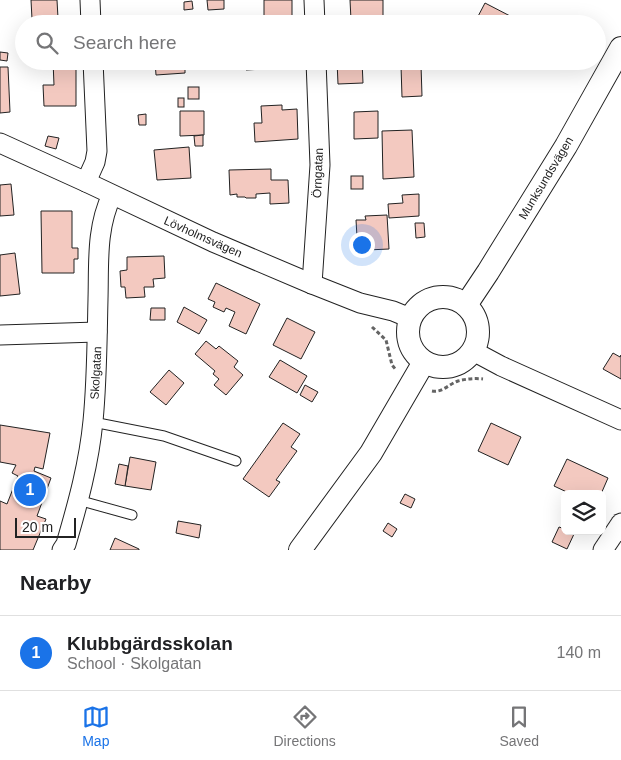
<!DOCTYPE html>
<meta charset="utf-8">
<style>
body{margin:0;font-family:Helvetica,sans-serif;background:#f6f6f6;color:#202124}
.controls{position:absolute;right:15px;bottom:15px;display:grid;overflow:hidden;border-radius:8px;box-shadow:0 5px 20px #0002}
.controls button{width:45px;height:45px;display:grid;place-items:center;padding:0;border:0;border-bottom:1px solid #e0e0e0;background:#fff;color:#202124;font:25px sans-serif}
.scale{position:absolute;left:15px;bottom:12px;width:61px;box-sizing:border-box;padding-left:5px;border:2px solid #222;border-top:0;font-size:14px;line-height:18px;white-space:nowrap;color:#222;-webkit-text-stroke:4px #fff;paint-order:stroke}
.you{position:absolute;left:361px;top:244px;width:18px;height:18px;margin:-12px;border:4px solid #fff;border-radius:50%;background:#1a73e8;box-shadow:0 0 0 8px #1a73e833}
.badge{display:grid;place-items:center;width:32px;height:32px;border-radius:50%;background:#1a73e8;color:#fff;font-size:16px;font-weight:700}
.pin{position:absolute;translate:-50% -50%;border:2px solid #fff;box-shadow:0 1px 5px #0006}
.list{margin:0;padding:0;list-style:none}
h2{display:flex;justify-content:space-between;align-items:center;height:65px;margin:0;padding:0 20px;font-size:21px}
h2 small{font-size:16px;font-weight:400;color:#757577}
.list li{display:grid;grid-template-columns:32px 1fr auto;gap:15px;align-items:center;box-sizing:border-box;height:75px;padding:0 20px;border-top:1px solid #e0e0e0}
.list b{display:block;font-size:19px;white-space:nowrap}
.list p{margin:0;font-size:16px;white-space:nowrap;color:#757577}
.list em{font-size:16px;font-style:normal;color:#757577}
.icon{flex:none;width:28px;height:28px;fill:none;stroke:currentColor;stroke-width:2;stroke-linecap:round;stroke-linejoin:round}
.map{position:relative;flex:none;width:621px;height:550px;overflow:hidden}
.search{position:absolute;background:#fff;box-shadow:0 5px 20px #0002;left:15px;right:15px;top:15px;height:55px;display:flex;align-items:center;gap:12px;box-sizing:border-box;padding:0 18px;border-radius:28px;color:#757577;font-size:19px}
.sheet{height:140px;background:#fff}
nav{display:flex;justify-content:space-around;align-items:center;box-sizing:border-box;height:70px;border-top:1px solid #e0e0e0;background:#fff;font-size:14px;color:#757577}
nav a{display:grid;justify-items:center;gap:2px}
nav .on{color:#1a73e8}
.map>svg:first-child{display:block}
</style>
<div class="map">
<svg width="621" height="550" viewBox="0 0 621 550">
<rect width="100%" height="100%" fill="#fff"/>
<g fill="#f3c9c0" stroke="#222">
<path d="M31,0H57L58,18L32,19Z"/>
<path d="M207,0H224V9L208,10Z"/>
<path d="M264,0H292V21L264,22Z"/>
<path d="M350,0H383V19L351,20Z"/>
<path d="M192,1L193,9L184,10V2Z"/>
<path d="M485,3L512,17L509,24H474Z"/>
<path d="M71,18V24H60V19Z"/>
<path d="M188,19L189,24H169V20Z"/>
<path d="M19,30H24V42L19,43Z"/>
<path d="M0,52L8,53L7,61L0,60Z"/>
<path d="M53,61H76V106H44L43,85H54Z"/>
<path d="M155,61H185V73L156,75Z"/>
<rect x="221" y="61" width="10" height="5"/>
<path d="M245,61H263L264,69L246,70Z"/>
<path d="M337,61H362L363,83L338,84Z"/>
<path d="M421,65L422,96L402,97L401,66Z"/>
<path d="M0,67H8L10,112L0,113Z"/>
<rect x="188" y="87" width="11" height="12"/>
<rect x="178" y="98" width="6" height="9"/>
<path d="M282,105V110L297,109L298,139L255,142L254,123H262L261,106Z"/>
<path d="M180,111H204V135L180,136Z"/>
<path d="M378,111V138L354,139V112Z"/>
<path d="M146,114V125H139L138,115Z"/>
<path d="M412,130L414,177L383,179L382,131Z"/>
<path d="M203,135V146H195L194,136Z"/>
<path d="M48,136L59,138L56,149L45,146Z"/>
<path d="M189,147L191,178L157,180L154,150Z"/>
<path d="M271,169V180H288L289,203L270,204V193L256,194V198H246L245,197H237V194L230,195L229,170Z"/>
<rect x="351" y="176" width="12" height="13"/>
<path d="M11,184L14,215L0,216V185Z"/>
<path d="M419,194V216L389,218L388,204L403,203L402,195Z"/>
<path d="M41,211H72V248H78V259H74V273H42Z"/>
<path d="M387,215L389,249L367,250L366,236L357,237L356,220H366L365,216Z"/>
<path d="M415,223H424L425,237L416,238Z"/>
<path d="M15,253L20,294L0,296V255Z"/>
<path d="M164,256L165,278L153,279L154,287H144L145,297L126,298L125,287H121L120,271L127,270V257Z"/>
<path d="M216,283L260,304L246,334L229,326L235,312L226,308L224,312L213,307L215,302L208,299Z"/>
<path d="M184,307L207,320L199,334L177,322Z"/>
<path d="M151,308H165V320H150Z"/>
<path d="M287,318L315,332L301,359L273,345Z"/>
<path d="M206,341L216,349L219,346L238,361L234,367L243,375L226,395L214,385L219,379L213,374L215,371L195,354Z"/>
<path d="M613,353L620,357L621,355V379L603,369Z"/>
<path d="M280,360L307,376L297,393L269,377Z"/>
<path d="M169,370L184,383L166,405L150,392Z"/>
<path d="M305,385L318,392L312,402L300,395Z"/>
<path d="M283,423L300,434L291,447L297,451L276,480L280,482L269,497L243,479Z"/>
<path d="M491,423L521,437L508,465L478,451Z"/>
<path d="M0,425L50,433L43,469L35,467L34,471L51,478L37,516L46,519L33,550H0V501L7,504L18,476L12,473L16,465L0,462Z"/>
<path d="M130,457L156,462L151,490L125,486Z"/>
<path d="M567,459L608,478L601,494H571L554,486Z"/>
<path d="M119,464L128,466L125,486L115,484Z"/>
<path d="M405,494L415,499L411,508L400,503Z"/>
<path d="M178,521L201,525L199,538L176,533Z"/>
<path d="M388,523L397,529L392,537L383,531Z"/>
<path d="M559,527L565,529V531L574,534L567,549L552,542Z"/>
<path d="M115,538L139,549V550H110Z"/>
</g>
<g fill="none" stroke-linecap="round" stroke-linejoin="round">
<g stroke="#222" stroke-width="11">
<g id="service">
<path d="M93,422L164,436L236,461"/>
<path d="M78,500L132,515"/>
</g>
</g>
<g stroke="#222" stroke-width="21">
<g id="minor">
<path d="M90,0L91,24"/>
<path d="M314,0L315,24"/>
<path d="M0,143L86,182L213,242L312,284L360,303L393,311L410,318"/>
<path d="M86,182L95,162L97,151L93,61"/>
<path d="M312,284L320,165L316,61"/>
<path d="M0,335L97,332"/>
<path d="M473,351L501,366L621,420"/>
<path d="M62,550L66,544C78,503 89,463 93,421C97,381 97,340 98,299C99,263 96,228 112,195"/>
<path d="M603,550L621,523"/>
</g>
</g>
<g stroke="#222" stroke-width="24">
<g id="tertiary">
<circle cx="443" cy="332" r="35"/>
<path d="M466,305L488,272L566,146L621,48"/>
<path d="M300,550L371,453L424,362"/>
</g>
</g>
<g stroke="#646464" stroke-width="3" stroke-dasharray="4 2.5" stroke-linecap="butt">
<path d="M372,327L386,340L392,365L396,370"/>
<path d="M432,391C442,393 449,384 458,381C466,379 474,378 483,379"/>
</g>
<use href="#service" stroke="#fff" stroke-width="9"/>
<use href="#minor" stroke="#fff" stroke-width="19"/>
<use href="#tertiary" stroke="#fff" stroke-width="22"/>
</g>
<g text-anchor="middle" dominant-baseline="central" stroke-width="4" stroke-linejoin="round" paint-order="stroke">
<g font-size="12" fill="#222" stroke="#fff">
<text transform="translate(318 173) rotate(-88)">Örngatan</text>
<text transform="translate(546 178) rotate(-59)">Munksundsvägen</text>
<text transform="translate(203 237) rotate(24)">Lövholmsvägen</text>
<text transform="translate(96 373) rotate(-87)">Skolgatan</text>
</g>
</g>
</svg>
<div class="controls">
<button><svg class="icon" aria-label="layers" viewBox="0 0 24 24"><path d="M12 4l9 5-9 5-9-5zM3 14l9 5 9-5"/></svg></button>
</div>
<div class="scale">20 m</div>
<div class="you"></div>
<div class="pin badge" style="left:30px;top:490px">1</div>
<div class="search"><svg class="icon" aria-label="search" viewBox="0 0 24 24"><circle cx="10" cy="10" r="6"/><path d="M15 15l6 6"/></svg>Search here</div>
</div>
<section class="sheet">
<h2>Nearby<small></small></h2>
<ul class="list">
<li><span class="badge">1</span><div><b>Klubbgärdsskolan</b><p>School · Skolgatan</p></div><em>140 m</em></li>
</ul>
</section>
<nav>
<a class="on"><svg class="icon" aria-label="map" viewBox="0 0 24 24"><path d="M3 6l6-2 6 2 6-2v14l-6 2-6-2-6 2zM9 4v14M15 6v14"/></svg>Map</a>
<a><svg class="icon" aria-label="directions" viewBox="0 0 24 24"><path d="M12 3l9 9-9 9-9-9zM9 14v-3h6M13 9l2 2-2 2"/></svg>Directions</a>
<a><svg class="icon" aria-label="saved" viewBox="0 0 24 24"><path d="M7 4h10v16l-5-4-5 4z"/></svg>Saved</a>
</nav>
